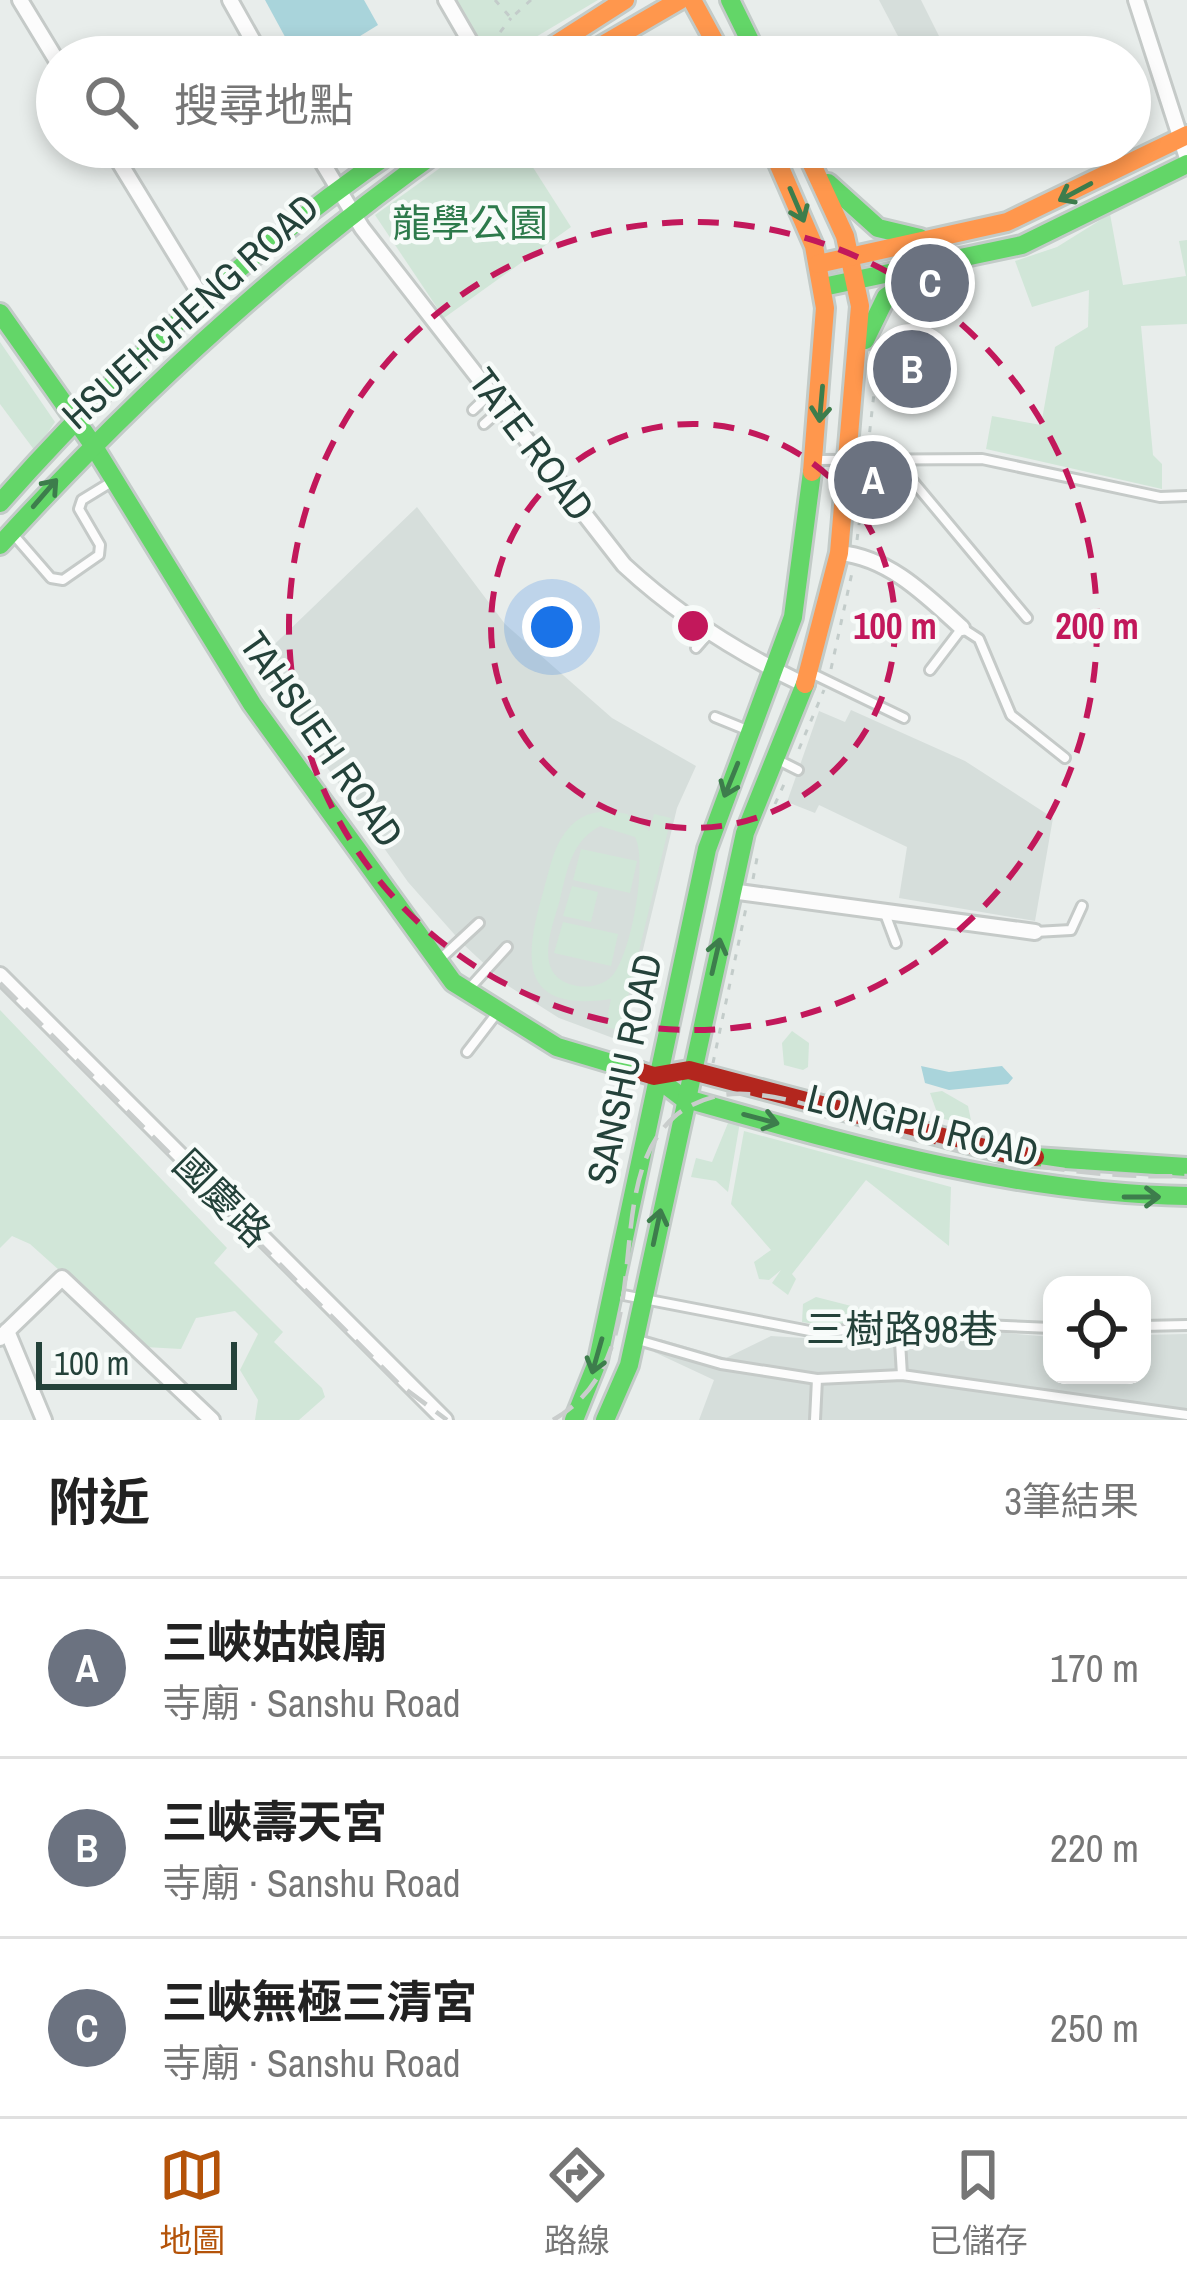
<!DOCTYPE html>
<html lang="zh-TW">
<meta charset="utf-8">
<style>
body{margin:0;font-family:"Archivo Narrow","Noto Sans TC",sans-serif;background:#f2f2f2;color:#222}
.controls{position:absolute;right:36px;bottom:36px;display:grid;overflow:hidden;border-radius:24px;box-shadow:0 6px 18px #0003}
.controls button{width:108px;height:108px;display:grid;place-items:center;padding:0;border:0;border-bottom:3px solid #e0e0e0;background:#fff;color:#222;font:60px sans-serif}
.scale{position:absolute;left:36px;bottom:30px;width:201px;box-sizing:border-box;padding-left:12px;border:6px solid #24423a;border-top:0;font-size:33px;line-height:42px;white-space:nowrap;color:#24423a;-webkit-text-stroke:9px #f7fbf9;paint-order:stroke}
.you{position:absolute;left:552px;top:627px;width:42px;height:42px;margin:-30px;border:9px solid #fff;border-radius:50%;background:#1a73e8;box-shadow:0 0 0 18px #1a73e833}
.badge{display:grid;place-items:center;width:78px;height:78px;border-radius:50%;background:#b45309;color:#fff;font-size:39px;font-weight:700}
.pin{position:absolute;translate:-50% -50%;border:6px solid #fff;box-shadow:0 3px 12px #0006}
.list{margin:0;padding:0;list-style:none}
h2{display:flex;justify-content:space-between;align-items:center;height:156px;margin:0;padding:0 48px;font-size:51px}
h2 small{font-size:39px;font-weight:400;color:#767676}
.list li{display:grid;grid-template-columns:78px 1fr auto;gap:36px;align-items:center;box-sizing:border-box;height:180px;padding:0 48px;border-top:3px solid #e0e0e0}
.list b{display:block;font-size:45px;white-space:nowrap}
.list p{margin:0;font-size:39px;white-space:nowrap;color:#767676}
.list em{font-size:39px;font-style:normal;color:#767676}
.icon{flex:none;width:66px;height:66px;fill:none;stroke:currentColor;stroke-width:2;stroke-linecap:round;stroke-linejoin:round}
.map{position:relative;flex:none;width:1187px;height:1420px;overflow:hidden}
.search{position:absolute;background:#fff;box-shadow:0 6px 18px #0003;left:36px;right:36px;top:36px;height:132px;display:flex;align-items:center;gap:30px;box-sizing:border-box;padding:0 42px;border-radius:66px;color:#767676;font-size:45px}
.sheet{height:696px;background:#fff}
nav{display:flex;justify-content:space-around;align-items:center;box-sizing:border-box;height:168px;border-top:3px solid #e0e0e0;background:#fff;font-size:33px;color:#767676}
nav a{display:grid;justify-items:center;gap:6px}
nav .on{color:#b45309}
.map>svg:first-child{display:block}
</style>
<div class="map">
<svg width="1187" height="1420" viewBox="0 0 1187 1420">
<rect width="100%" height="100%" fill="#e8edeb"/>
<g fill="#d6dedb">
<path d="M879,0H921L947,52L909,57Z"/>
<path d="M417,507L505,624L612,718L696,766L677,808L621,1041L559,1018L507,985L462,943L408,882L254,664Z"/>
<path d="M851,710L965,761L1053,818L1035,921L899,898L907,847L819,805L815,813L787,802L819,711L845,722Z"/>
<path d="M934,1327L1052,1337V1375H1142V1335L1187,1334V1420H699L714,1380L654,1352L660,1339L726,1358L771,1336L852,1341Z"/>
</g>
<g fill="#d1e6d8" fill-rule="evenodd">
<path d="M446,0H598L502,57H479Z"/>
<path d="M469,147H520L571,227L444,318L375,215Z"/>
<path d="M1110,214L1123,285L1186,276L1179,241L1187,240V324L1141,326L1153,455L1162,464V489L986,449L992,416L1041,425L1055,347L1088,327L1089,290L1032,307L1015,261L1057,247Z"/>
<path d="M0,342L55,422L35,451L0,404Z"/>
<path d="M610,811L627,814L649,831L654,814L671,818L620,1030L605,1027L611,999C517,1013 524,957 544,889C551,864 555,839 575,822C586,813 597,812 610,811ZM600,826L635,837C648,861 631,957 611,977C603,985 589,988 577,986C533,978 550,933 559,903C567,872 570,842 600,826Z"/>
<path d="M581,849L637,861L630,893L573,880Z"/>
<path d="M572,886L598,892L591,922L563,916Z"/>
<path d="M563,922L618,934L611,966L554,953Z"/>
<path d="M0,1010L227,1248L214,1263L283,1332L274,1342L322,1388L325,1397L299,1420H255L258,1400L240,1370L258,1334L235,1311L196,1318L181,1349L145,1347L30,1244L12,1236L0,1248Z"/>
<path d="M792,1031L809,1043L808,1067L803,1070L784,1065L782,1043Z"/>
<path d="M942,1091L968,1106L972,1125L939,1118L930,1093Z"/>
<path d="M740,1122L728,1192L716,1181L691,1177L696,1158L712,1162L728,1123Z"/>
<path d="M744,1131L951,1187L949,1246L866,1180L792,1274L796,1279L788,1295L772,1283L781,1270L769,1280L759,1279L754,1262L771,1250L731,1204Z"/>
<path d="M816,1297L867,1310L869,1323L831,1327L802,1322L803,1304Z"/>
</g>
<g fill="#a9d4db">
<path d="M265,0H364L378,25L326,57H296Z"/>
<path d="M921,1066L949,1072L1002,1066L1013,1078L1008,1084L949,1090L925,1083Z"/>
</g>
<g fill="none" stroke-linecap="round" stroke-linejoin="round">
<g stroke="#c5cac8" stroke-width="14">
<g id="lane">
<path d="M473,410L491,393"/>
<path d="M484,424L501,409"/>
<path d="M816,460L982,459L1160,497L1187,496"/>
<path d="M896,461L1027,618"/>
<path d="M12,533L51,578L63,580L99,555L100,545L79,509L82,500L113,481"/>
<path d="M696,648L709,633"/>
<path d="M930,670L962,628L979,639L1011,715L1065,758"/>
<path d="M811,673L904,718"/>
<path d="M715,717L747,730"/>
<path d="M778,760L798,770"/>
<path d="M884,911L896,943"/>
<path d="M1035,932L1071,930L1082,906"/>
<path d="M439,960L479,923"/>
<path d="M467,991L507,947"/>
<path d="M467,1052L497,1013"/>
<path d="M613,1293L820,1333L912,1322L1052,1328"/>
<path d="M899,1325L902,1375"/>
<path d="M1142,1326L1187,1325"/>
<path d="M638,1340L721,1364L817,1379L902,1375L1187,1415"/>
<path d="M815,1420L817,1379"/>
</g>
</g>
<g stroke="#c5cac8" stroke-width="20">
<g id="street">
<path d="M20,0L57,61"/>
<path d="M230,0L262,57"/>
<path d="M446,0L479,57"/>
<path d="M1136,0L1187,158"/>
<path d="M110,147L204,301"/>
<path d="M313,147L362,228L624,565C679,616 738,653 805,685"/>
<path d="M839,553C888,557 926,595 962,628"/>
<path d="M731,891L1035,932"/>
<path d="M0,975L445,1420"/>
<path d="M7,1331L44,1420"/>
<path d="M0,1338L62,1278L212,1420"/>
</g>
</g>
<g stroke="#c3cbc8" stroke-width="24">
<g id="fast">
<path d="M730,0L758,57"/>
<path d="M828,183L878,228L920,238"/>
<path d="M823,287L1022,245L1187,164"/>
<path d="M0,313L91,442L252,704L453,982L557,1047L641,1072"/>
<path d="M865,340L886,297L917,276"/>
<path d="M0,503C119,368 250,249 399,147"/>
<path d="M0,545C135,397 280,263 444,147"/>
<path d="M654,1076L683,1098C850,1145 1012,1193 1187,1196"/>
<path d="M1035,1157L1187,1167"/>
<path d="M574,1420L598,1360L707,849L793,617L812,472"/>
<path d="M605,1420L629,1365L745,833L805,684"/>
</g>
</g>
<g stroke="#c3cbc8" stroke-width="24">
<g id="slow">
<path d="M692,0L723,57"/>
<path d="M536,57L625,0"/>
<path d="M582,57L680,0"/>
<path d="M771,147L814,246L825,308L812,472"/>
<path d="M804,147L845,236L860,306L839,553L805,684"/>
<path d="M818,264L1007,222L1187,135"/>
</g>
</g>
<g stroke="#c3cbc8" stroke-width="24">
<path id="jam" d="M641,1072L654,1076L689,1070L1011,1155L1035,1157"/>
</g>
<g stroke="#c3ccca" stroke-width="3" stroke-dasharray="6 9" stroke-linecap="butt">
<path d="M495,0L511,18L531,0"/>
<path d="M491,44L511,18"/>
<path d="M502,57L535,38"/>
<path d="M536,147L547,164L555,158"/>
<path d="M868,447L879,348"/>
<path d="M857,540L866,472"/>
<path d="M831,669L853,568"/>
<path d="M799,749L824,690"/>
<path d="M775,804L785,782"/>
<path d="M753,879L758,853"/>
<path d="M713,1063L746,908"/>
</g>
<use href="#lane" stroke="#fcfcfc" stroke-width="8"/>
<use href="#street" stroke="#fcfcfc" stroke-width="14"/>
<use href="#fast" stroke="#63d668" stroke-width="18"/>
<use href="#slow" stroke="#ff974d" stroke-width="18"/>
<use href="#jam" stroke="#b3261e" stroke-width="18"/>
<g stroke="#c9cdcc" stroke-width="4.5" stroke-dasharray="24 12" stroke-linecap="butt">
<path d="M0,983L400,1385L447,1420"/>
<path d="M553,1420C666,1355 595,1188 674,1117C689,1104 712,1095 732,1094C788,1091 854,1122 909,1137C1001,1163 1091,1179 1187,1176"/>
</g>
</g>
<defs><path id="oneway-shaft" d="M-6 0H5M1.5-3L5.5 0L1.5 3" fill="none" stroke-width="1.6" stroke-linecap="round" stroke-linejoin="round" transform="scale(3)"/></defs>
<g stroke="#3d7d4c">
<use href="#oneway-shaft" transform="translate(1075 192) rotate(152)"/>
<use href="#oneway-shaft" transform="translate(797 205) rotate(67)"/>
<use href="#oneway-shaft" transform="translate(821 404) rotate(95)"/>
<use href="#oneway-shaft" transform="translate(45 493) rotate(-49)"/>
<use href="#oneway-shaft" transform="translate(731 780) rotate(112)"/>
<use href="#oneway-shaft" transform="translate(716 956) rotate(-77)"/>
<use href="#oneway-shaft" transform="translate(761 1119) rotate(15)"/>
<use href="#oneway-shaft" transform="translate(1142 1197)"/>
<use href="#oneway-shaft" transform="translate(657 1227) rotate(-78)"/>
<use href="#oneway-shaft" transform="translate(597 1356) rotate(106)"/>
</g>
<g fill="none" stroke="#c2185b" stroke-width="6" stroke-dasharray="21 15">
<circle cx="693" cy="626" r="202"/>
<circle cx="693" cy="626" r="404"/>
</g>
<g text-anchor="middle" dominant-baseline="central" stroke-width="9" stroke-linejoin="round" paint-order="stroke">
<g font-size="39" fill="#2d7a4b" stroke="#f7fbf9">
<text x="470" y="223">龍學公園</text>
</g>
<g font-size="39" fill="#24423a" stroke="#f7fbf9">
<text transform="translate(190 311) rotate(-42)">HSUEHCHENG ROAD</text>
<text transform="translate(532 444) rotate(53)">TATE ROAD</text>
<text transform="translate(322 739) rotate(55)">TAHSUEH ROAD</text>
<text transform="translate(624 1069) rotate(-78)">SANSHU ROAD</text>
<text transform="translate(923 1125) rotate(14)">LONGPU ROAD</text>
<text transform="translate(222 1198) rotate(45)">國慶路</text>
<text x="902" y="1329">三樹路98巷</text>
</g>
</g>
<circle cx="693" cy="626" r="18" fill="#c2185b" stroke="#f7fbf9" stroke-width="6"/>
<g font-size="36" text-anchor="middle" font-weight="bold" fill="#c2185b" stroke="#f7fbf9" stroke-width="9" stroke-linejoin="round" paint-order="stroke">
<text x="895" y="639">100 m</text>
<text x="1097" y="639">200 m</text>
</g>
</svg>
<div class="controls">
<button><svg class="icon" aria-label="locate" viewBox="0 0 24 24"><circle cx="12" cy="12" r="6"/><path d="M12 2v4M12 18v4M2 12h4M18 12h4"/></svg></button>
</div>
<div class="scale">100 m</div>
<div class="you"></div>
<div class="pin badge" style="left:873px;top:480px;background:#6b7280">A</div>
<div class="pin badge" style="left:912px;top:369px;background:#6b7280">B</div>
<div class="pin badge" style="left:930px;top:283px;background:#6b7280">C</div>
<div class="search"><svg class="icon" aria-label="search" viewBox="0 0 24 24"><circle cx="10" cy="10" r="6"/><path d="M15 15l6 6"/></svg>搜尋地點</div>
</div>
<section class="sheet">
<h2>附近<small>3筆結果</small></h2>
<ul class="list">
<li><span class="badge" style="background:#6b7280">A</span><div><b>三峽姑娘廟</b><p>寺廟 · Sanshu Road</p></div><em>170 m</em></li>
<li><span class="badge" style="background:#6b7280">B</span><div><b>三峽壽天宮</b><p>寺廟 · Sanshu Road</p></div><em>220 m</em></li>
<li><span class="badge" style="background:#6b7280">C</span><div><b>三峽無極三清宮</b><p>寺廟 · Sanshu Road</p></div><em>250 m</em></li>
</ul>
</section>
<nav>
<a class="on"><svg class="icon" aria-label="map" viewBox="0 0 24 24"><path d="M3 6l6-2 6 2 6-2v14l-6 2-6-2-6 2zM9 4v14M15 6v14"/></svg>地圖</a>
<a><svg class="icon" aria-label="directions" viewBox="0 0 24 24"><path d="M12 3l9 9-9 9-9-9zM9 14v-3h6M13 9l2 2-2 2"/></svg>路線</a>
<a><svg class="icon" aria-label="saved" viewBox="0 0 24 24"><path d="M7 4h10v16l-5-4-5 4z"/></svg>已儲存</a>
</nav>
